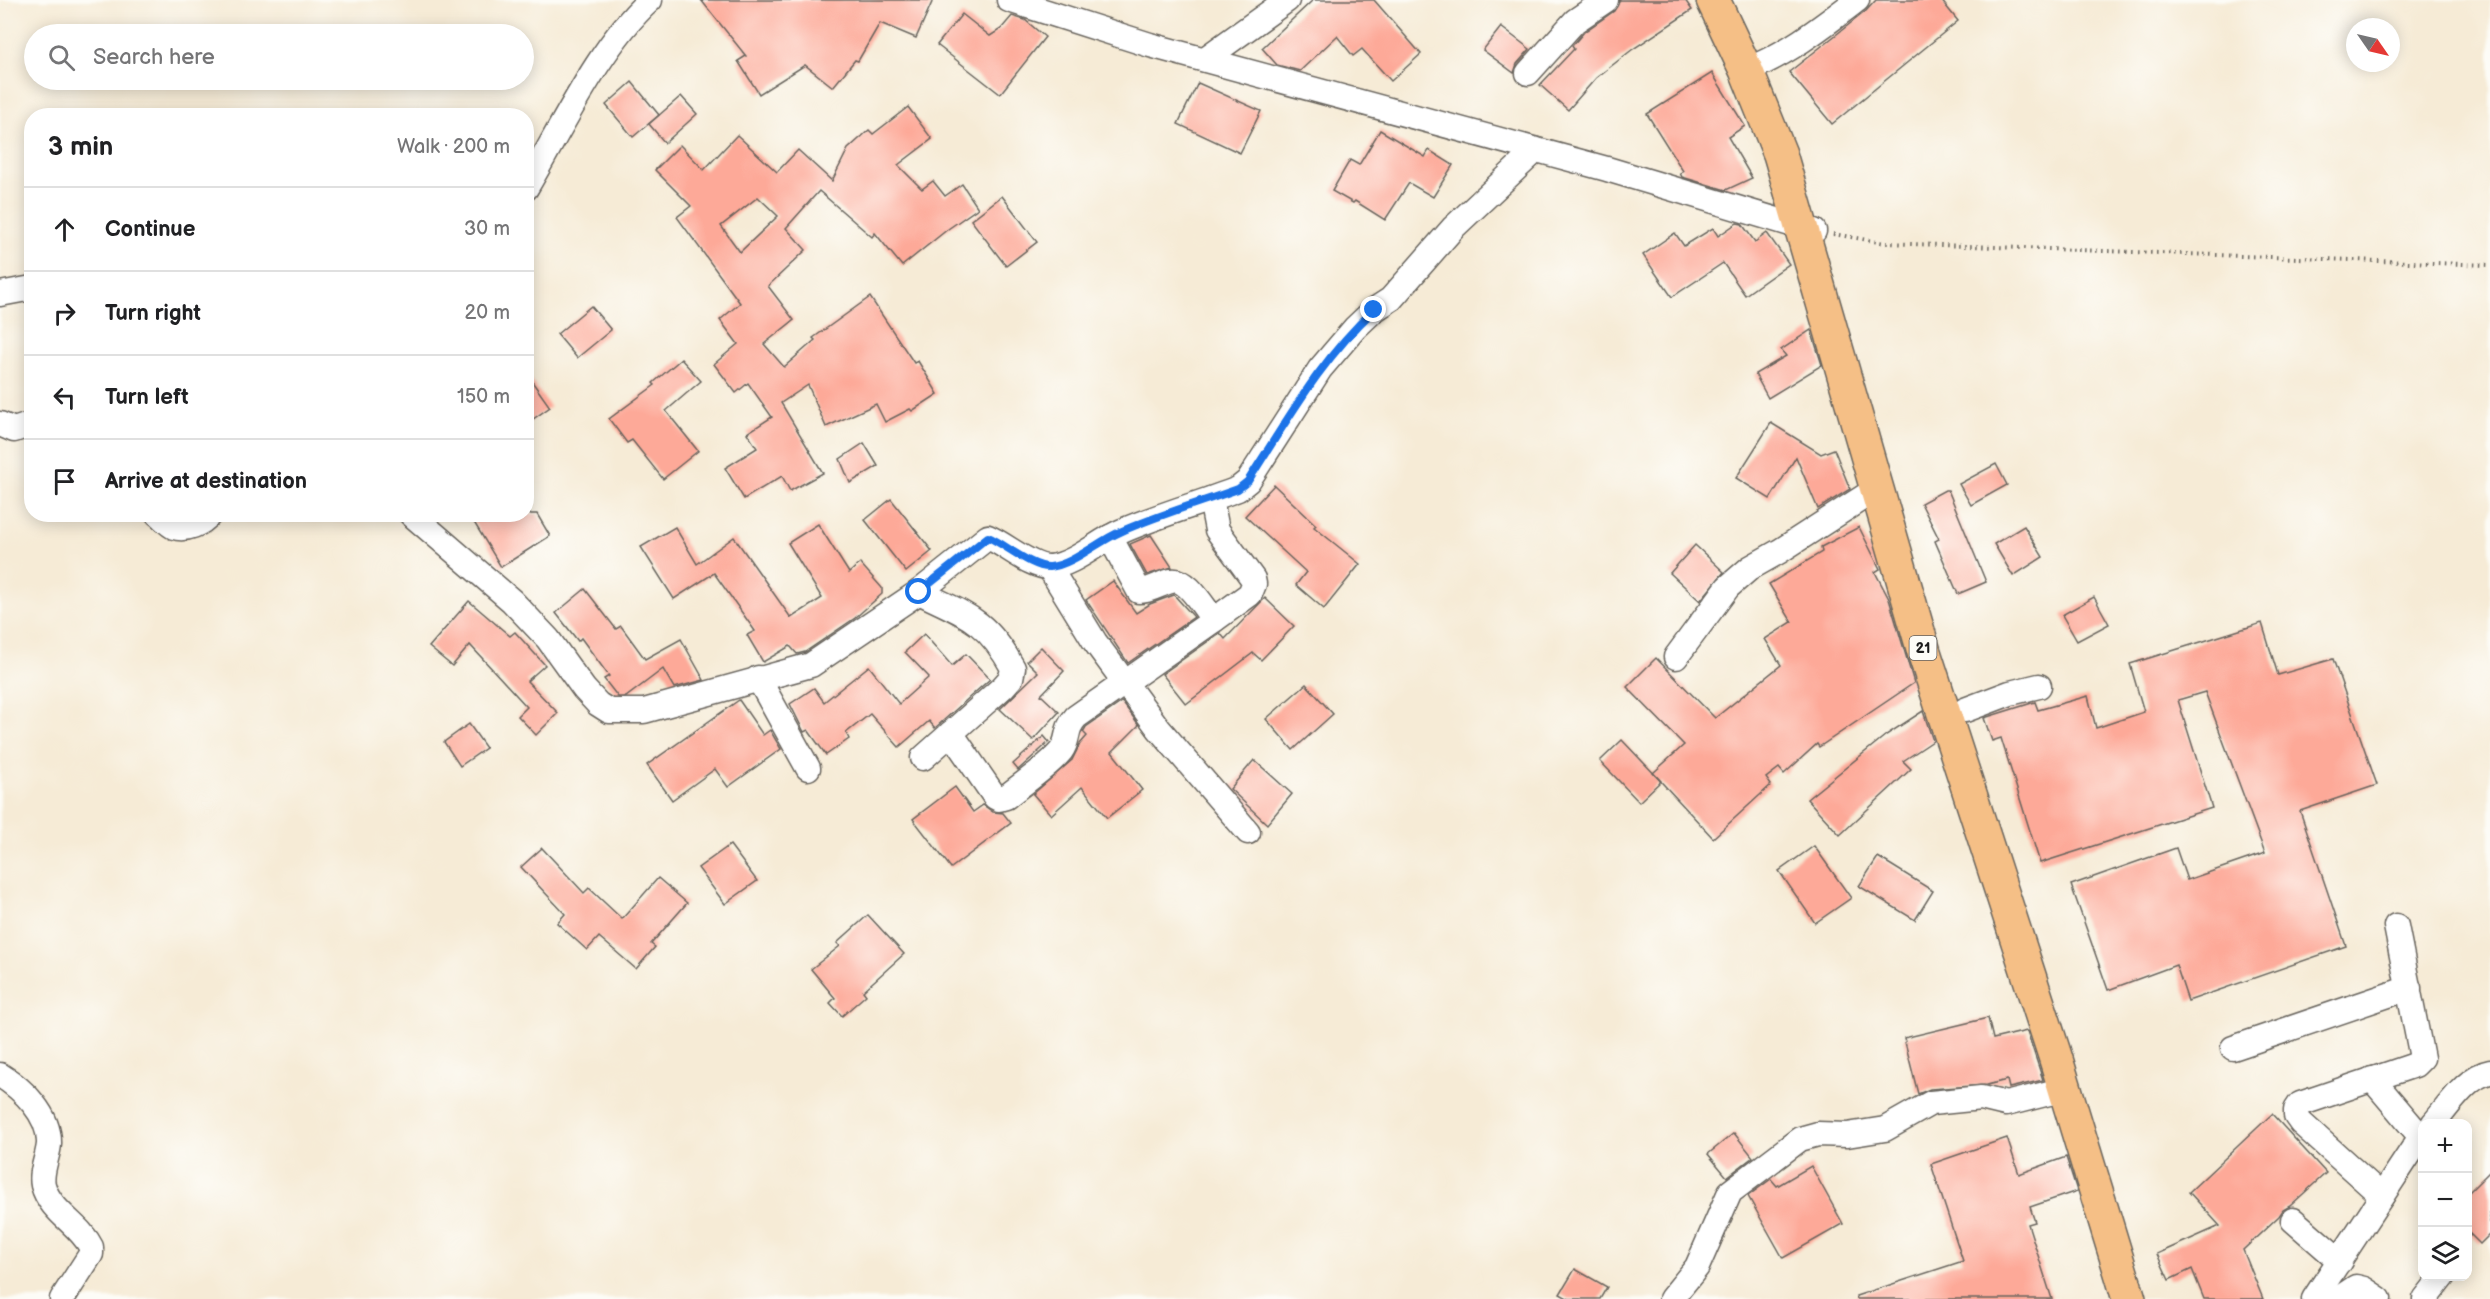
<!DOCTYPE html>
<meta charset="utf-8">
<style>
body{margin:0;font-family:"Balsamiq Sans",sans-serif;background:#f6f6f6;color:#202124}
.controls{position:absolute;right:18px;bottom:18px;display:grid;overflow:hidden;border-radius:12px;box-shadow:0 3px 15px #0003}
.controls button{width:54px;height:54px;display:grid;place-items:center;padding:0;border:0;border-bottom:2px solid #e0e0e0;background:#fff;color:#202124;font:30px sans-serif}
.compass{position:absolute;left:2346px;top:18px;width:54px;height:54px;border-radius:50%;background:#fff;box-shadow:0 3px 15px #0003;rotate:124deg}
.stop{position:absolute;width:18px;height:18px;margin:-14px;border:4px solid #1a73e8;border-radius:50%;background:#fff}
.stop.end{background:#1a73e8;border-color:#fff;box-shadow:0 2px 6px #0008}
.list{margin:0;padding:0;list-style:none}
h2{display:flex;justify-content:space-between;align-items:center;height:78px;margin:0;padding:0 24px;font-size:26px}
h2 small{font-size:20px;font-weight:400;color:#757577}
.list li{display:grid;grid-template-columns:39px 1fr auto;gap:18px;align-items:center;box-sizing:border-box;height:84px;padding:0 24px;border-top:2px solid #e0e0e0}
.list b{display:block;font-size:22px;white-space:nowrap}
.list em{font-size:20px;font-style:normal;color:#757577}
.icon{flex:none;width:33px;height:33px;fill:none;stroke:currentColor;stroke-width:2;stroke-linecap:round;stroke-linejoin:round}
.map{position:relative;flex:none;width:2490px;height:1299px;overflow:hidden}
.search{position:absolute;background:#fff;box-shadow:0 3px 15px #0003;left:24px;top:24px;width:510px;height:66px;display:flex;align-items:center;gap:15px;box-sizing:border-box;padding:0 21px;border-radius:33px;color:#757577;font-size:22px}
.panel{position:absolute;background:#fff;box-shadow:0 3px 15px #0003;left:24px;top:108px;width:510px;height:414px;border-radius:24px}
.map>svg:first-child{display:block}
</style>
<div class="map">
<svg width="2490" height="1299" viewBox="0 0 2490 1299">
<rect width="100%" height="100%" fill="#fdfcf7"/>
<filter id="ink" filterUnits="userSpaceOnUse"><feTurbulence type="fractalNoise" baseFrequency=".0167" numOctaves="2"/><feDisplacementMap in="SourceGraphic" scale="12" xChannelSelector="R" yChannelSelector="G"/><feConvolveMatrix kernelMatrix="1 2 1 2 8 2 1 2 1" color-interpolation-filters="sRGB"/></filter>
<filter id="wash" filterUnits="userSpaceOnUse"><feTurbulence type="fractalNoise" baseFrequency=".008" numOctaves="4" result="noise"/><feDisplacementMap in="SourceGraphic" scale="24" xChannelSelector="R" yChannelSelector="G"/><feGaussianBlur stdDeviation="1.35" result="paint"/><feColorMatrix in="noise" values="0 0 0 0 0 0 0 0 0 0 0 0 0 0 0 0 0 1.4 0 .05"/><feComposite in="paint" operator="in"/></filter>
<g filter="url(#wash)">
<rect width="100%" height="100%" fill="#f6ebd6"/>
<g id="blocks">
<g fill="#fda998" fill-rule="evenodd">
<path d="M701,0H933L916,38L880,23L858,61L855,60L833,87L805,65L759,94L738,61L746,56Z"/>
<path d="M1313,0H1374L1421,54L1391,81L1362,49L1353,56L1337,36L1300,71L1277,65L1262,48Z"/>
<path d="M1620,0H1685L1692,10L1633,49L1596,78L1568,110L1540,85L1574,49L1572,46L1584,32L1614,11Z"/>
<path d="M1876,0H1941L1958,21L1832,124L1789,72L1866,11Z"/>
<path d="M962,14L990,36L1001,29L1012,16L1025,20L1045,37L1000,94L937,45Z"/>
<path d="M1501,27L1530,49L1517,64L1514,73L1483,50Z"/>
<path d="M1712,73L1745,126L1728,137L1752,178L1726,190L1682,177L1680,173L1683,171L1647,114Z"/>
<path d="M632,82L659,115L633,137L606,105Z"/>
<path d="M1198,83L1261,111L1240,153L1178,124Z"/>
<path d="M681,96L697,114L665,143L649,124Z"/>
<path d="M908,107L932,139L898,165L922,189L933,181L945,196L962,184L978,208L948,229L902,266L875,233L872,237L819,191L786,228L806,250L768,286L794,320L764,344L784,367L815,340L813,338L870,297L914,363L918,361L938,394L912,411L910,409L885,422L876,404L826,427L808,385L781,403L823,473L790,491L782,476L744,499L725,468L757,448L747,433L772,417L748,383L736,393L714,364L738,344L720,320L740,303L677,217L691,206L655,170L680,145L704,170L737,135L777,172L798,150L832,181L848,149L869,130L873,134ZM758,197L778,216L740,252L721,226Z"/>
<path d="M1380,130L1425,157L1429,150L1453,165L1433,197L1409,183L1385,220L1355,201L1353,203L1332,191L1350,160L1359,165Z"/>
<path d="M1002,196L1037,242L1006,266L971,220Z"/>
<path d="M1737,223L1742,224L1755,242L1767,233L1789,264L1745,295L1723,263L1672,297L1643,255L1675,233L1684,246L1713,228L1718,236Z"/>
<path d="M591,306L611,330L577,358L557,334Z"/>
<path d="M1811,330L1822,365L1768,398L1755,374L1786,356L1781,350Z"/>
<path d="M681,359L701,381L666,411L698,451L663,479L632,440L627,443L609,419L655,385L653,383Z"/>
<path d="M526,373L550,407L526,424Z"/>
<path d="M1771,423L1821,454L1834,449L1850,489L1818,509L1796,457L1770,499L1736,478Z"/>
<path d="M864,443L878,466L850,483L840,459Z"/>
<path d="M1996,464L2007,485L1971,505L1959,484Z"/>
<path d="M1274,485L1316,525L1314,527L1360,564L1324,609L1296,585L1306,572L1245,516Z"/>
<path d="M1945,490H1948L1986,582L1958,594L1935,541L1939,539L1921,503Z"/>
<path d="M891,499L932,551L906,572L865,520Z"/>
<path d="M469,514H537L550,536L501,567Z"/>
<path d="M818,524L849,573L860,563L882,588V594L855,618L805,652L797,654L790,646L763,662L747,635L755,631L714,573L674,599L641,547L675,527L697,564L734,537L791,618L822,598L788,543Z"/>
<path d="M2024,526L2043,557L2013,576L1994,544Z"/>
<path d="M1859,527L1880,569L1875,572L1889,599L1914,683L1819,747L1817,744L1784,774L1779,768L1766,778L1771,785L1713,838L1653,773L1684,745L1627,687L1656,658L1715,718L1781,665L1765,639L1792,622L1769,584L1822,552L1821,547Z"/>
<path d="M1151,535L1172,567L1147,575L1130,544Z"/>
<path d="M1695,545L1724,572L1700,601L1670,573Z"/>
<path d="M1113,581L1136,613L1150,604L1174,595L1194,617L1128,663L1086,600Z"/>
<path d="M585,589L616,629L621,626L645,659L681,639L704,680L674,688L663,669L626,697H618L604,679L609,676L581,638L578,641L556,613Z"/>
<path d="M2094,597L2109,624L2077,641L2062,615Z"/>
<path d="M1265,598L1294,626L1261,660L1253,653L1186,704L1162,674L1220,633L1225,639Z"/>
<path d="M469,601L510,636L515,632L545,665L527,681L558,713L536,735L518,716L527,707L470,645L452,666L429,647Z"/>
<path d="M2262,623L2278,675L2333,659L2377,785L2300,811L2346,946L2188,1001L2176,965L2108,990L2071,885L2176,848L2187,880L2265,853L2205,692L2178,700L2212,808L2040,863L2001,738L1992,741L1984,718L2035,702L2038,710L2088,696L2096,728L2144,712L2130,664Z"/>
<path d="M924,634L952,666L966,654L990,679L935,728L929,721L899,747L870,714L846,733L849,739L826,755L808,730L804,732L790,704L814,688L824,702L869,666L899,704L929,677L905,652Z"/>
<path d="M1041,647L1064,671L1041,695L1059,712L1033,740L1000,709L1038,672L1027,661Z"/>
<path d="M1306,684L1333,714L1293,750L1266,719Z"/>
<path d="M739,700L763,735L770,730L781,749L728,787L715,769L672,800L647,765Z"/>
<path d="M1122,702L1139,725L1112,752L1142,790L1107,818L1082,787L1051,815L1033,794L1072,760L1080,744L1087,736L1083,732L1086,727Z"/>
<path d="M1923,711L1933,741L1903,761L1911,769L1840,835L1807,799L1886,735Z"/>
<path d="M469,724L486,748L460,766L444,742Z"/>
<path d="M1044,736L1049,742L1018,770L1013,764Z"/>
<path d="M1622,740L1661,781L1639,802L1600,761Z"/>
<path d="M1254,760L1292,794L1267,824L1230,789Z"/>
<path d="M955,787L973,812L983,805L993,812L1003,813L1011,823L951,868L913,819Z"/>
<path d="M730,845L757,881L725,904L698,868Z"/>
<path d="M1814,846L1851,898L1815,923L1779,871Z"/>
<path d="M542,848L584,893L589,888L622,919L658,878L687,903L651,944L655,947L636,969L599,937L587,950L557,923L565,914L521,867Z"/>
<path d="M1878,857L1933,891L1915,920L1859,886Z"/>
<path d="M868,915L904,954L863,991L866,995L842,1016L830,1003L835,998L811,969L840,946L837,943Z"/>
<path d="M1988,1018L1993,1039L2027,1031L2043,1080L2009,1088L2007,1080L1987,1085L1930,1089L1918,1094L1904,1038Z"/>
<path d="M2272,1114L2326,1173L2290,1206L2283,1210L2279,1216L2243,1250L2263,1299H2204L2192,1269L2169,1280L2157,1254L2220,1226L2189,1192Z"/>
<path d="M1734,1133L1753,1157L1727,1177L1708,1154Z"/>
<path d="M2007,1138L2019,1174L2066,1157L2077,1191L2030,1207L2035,1222L2028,1224L2052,1299H1857L1856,1296L1963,1261L1931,1164Z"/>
<path d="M1811,1166L1843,1224L1783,1258L1748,1196L1771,1179L1777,1186Z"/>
<path d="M2490,1171V1234L2480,1244L2468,1232V1193Z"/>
<path d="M1575,1269L1607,1287L1600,1299H1569L1560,1294Z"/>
</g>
</g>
</g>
<g filter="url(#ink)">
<use href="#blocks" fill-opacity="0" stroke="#68645d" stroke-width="1.5"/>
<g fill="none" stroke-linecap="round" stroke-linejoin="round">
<g stroke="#68645d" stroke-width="27">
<g id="minor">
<path d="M1009,0L1150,45L1607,169L1814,231"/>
<path d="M1205,59L1287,0"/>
<path d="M1746,70C1786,55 1823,26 1857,0"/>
<path d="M1528,73L1575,21L1606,0"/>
<path d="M526,188C561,129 600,45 650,0"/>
<path d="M0,294L32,288"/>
<path d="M0,424L14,430L32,424"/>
<path d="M158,514C163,518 169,525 174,527C186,531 202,524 210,514"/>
<path d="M411,514L512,601L548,639L584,689L598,704L609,711H644L811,665L919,592L988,537C1005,544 1032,568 1050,567C1073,565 1099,541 1120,532C1158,515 1199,504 1238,489L1248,481L1320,369L1355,328L1374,310L1391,299L1454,227L1536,150"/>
<path d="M1110,537L1139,591C1151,591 1159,584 1171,581C1188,577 1204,609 1214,620L1250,594L1254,584L1253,579L1217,530L1211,499"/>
<path d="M1049,567L1095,642L1159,729L1248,832"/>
<path d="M919,592C966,615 986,619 1013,668L1011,678L1003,687L923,758"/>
<path d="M1676,657L1728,587L1750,568L1780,551L1876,489"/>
<path d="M758,678L808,768"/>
<path d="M1965,710L2010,693L2039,686"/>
<path d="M951,733L995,797L999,799L1006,797C1023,783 1048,767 1061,751C1070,739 1064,730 1076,717L1214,620"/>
<path d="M2233,1048L2409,988"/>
<path d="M0,1075C23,1089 50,1115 49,1144C48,1157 40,1172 43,1185C50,1212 80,1224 91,1247V1254L62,1299"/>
<path d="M2372,1079L2421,1137"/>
<path d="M2433,1124C2448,1107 2467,1076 2490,1072"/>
<path d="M2382,1196L2301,1123L2296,1116V1110L2300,1104L2415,1065L2422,1058L2396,926"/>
<path d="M2293,1220L2340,1261"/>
<path d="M1671,1299L1697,1267L1730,1192L1800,1139L1818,1134L1847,1135L1885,1129L1931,1103L1981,1098L2006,1104L2065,1089"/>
<path d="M2314,1299L2422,1135"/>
<path d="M2338,1299L2356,1287L2364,1289L2379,1299"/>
<path d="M2425,1299L2443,1276"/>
</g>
</g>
<g stroke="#68645d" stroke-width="36">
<path id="highway" d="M1713,0L1746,70L1780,154L1924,652L2055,1056L2129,1299"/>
</g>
<path stroke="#68645d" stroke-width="4" stroke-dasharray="1.5 4.5" stroke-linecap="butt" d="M1833,234L1885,243L2490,265"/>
<use href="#minor" stroke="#fff" stroke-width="24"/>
<use href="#highway" stroke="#f5bf86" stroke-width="33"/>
</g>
</g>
<g fill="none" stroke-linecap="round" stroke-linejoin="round" filter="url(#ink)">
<path stroke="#1a73e8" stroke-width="8" d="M919,592L988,537C1005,544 1032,568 1050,567C1072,565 1099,541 1120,532C1158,515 1199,503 1238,489L1248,481C1287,421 1321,359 1374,310"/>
</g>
<g text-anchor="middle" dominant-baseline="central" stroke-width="5" stroke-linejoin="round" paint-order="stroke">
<rect fill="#fdfcf7" stroke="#605f5e" stroke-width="1.5" x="1909.5" y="636" width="27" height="24" rx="4.5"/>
<g font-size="15" font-weight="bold" fill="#1c1c1c">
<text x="1923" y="648">21</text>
</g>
</g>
</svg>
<div class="controls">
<button>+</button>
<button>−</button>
<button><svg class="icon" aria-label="layers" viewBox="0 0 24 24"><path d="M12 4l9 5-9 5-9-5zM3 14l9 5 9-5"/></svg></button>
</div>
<svg class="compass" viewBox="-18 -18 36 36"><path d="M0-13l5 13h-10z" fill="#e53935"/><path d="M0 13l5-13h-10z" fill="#757577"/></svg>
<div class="stop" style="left:919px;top:592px"></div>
<div class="stop end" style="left:1374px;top:310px"></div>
<div class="search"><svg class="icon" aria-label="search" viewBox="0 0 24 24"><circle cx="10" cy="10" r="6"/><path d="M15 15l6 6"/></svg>Search here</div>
<section class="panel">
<h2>3 min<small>Walk · 200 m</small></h2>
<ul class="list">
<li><svg class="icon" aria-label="ahead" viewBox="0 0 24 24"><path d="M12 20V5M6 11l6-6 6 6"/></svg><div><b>Continue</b></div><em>30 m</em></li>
<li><svg class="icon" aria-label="right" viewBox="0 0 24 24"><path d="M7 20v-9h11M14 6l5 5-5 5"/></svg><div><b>Turn right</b></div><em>20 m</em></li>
<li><svg class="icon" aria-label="left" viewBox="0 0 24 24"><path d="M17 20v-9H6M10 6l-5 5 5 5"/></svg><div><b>Turn left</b></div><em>150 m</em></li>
<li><svg class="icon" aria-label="arrive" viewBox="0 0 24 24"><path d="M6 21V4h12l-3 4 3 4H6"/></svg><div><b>Arrive at destination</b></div></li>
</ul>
</section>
</div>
